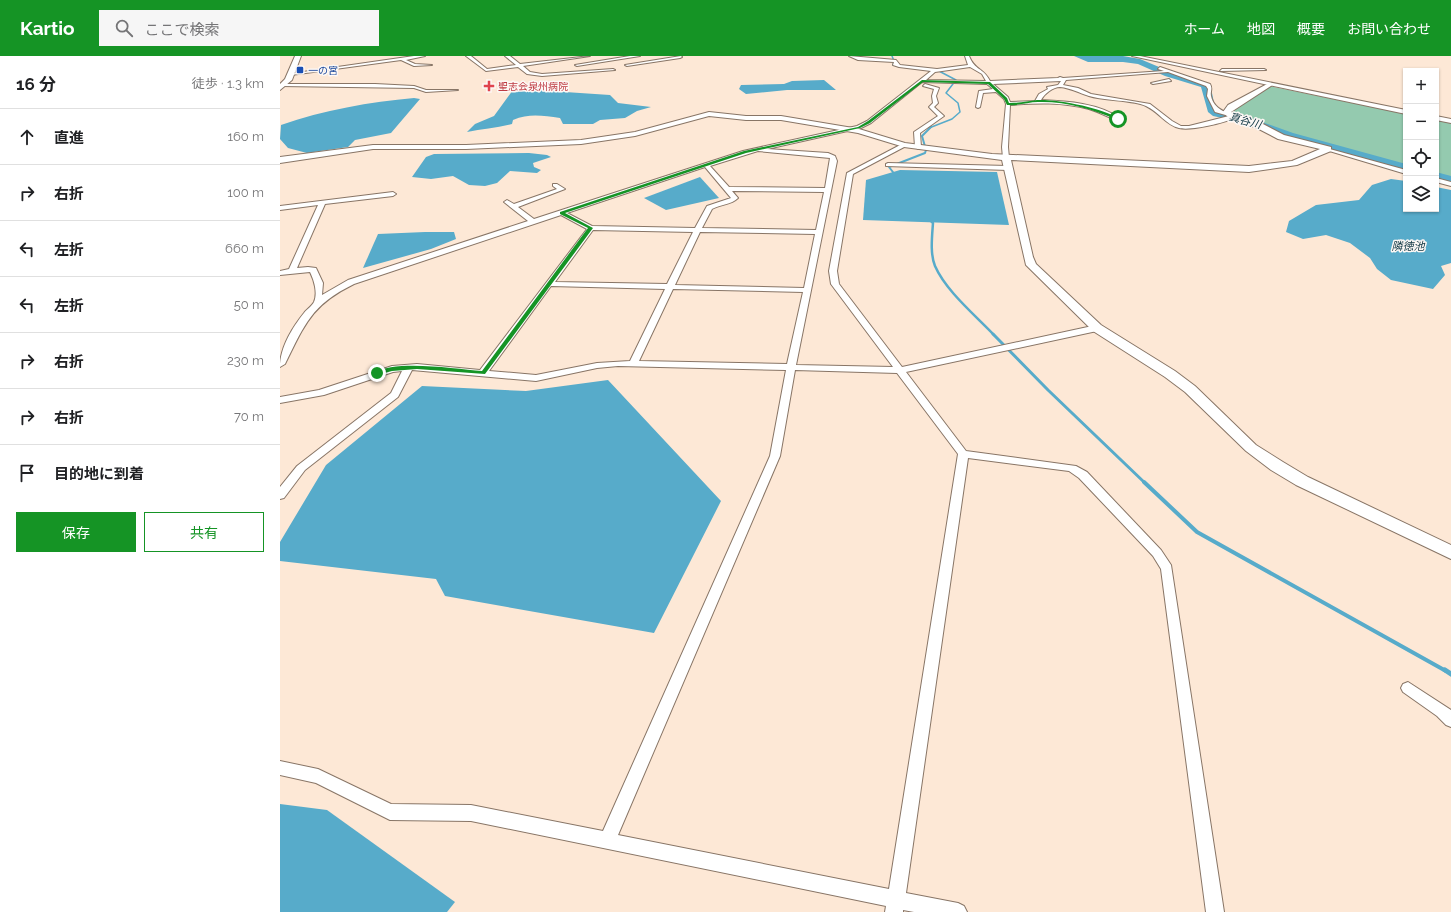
<!DOCTYPE html>
<html lang="ja">
<meta charset="utf-8">
<style>
body{margin:0;font-family:Raleway,"Noto Sans JP",sans-serif;background:#f6f6f6;color:#202124}
.controls{position:absolute;right:12px;top:12px;display:grid;overflow:hidden;border-radius:0px;box-shadow:0 1px 3px #0004}
.controls button{width:36px;height:36px;display:grid;place-items:center;padding:0;border:0;border-bottom:1px solid #e0e0e0;background:#fff;color:#202124;font:20px sans-serif}
.stop{position:absolute;width:12px;height:12px;margin:-9px;border:3px solid #159425;border-radius:50%;background:#fff}
.stop.end{background:#159425;border-color:#fff;box-shadow:0 1px 4px #0008}
.list{margin:0;padding:0;list-style:none}
h2{display:flex;justify-content:space-between;align-items:center;height:52px;margin:0;padding:0 16px;font-size:17px}
h2 small{font-size:13px;font-weight:400;color:#757577}
.list li{display:grid;grid-template-columns:26px 1fr auto;gap:12px;align-items:center;box-sizing:border-box;height:56px;padding:0 16px;border-top:1px solid #e0e0e0}
.list b{display:block;font-size:15px;white-space:nowrap}
.list em{font-size:13px;font-style:normal;color:#757577}
.actions{display:flex;gap:8px;padding:12px 16px}
.actions a{flex:1;padding:9px 0;border:1px solid #159425;border-radius:0px;text-align:center;font-size:14px;color:#159425}
.actions .main{background:#159425;color:#fff}
.icon{flex:none;width:22px;height:22px;fill:none;stroke:currentColor;stroke-width:2;stroke-linecap:round;stroke-linejoin:round}
.map{position:relative;flex:none;width:1171px;height:856px;overflow:hidden}
header{display:flex;align-items:center;gap:24px;box-sizing:border-box;height:56px;padding:0 20px;background:#159425;color:#fff}
header strong{font-size:19px}
nav{display:flex;gap:22px;margin-inline-start:auto;font-size:14px}
.search{width:280px;height:36px;background:#f6f6f6;display:flex;align-items:center;gap:10px;box-sizing:border-box;padding:0 14px;border-radius:0px;color:#757577;font-size:15px}
main{display:flex}
aside{flex:1;background:#fff}
.map>svg:first-child{display:block}
</style>
<header>
<strong>Kartio</strong>
<div class="search"><svg class="icon" aria-label="search" viewBox="0 0 24 24"><circle cx="10" cy="10" r="6"/><path d="M15 15l6 6"/></svg>ここで検索</div>
<nav><a>ホーム</a><a>地図</a><a>概要</a><a>お問い合わせ</a></nav>
</header>
<main>
<aside>
<h2>16 分<small>徒歩 · 1.3 km</small></h2>
<ul class="list">
<li><svg class="icon" aria-label="ahead" viewBox="0 0 24 24"><path d="M12 20V5M6 11l6-6 6 6"/></svg><div><b>直進</b></div><em>160 m</em></li>
<li><svg class="icon" aria-label="right" viewBox="0 0 24 24"><path d="M7 20v-9h11M14 6l5 5-5 5"/></svg><div><b>右折</b></div><em>100 m</em></li>
<li><svg class="icon" aria-label="left" viewBox="0 0 24 24"><path d="M17 20v-9H6M10 6l-5 5 5 5"/></svg><div><b>左折</b></div><em>660 m</em></li>
<li><svg class="icon" aria-label="left" viewBox="0 0 24 24"><path d="M17 20v-9H6M10 6l-5 5 5 5"/></svg><div><b>左折</b></div><em>50 m</em></li>
<li><svg class="icon" aria-label="right" viewBox="0 0 24 24"><path d="M7 20v-9h11M14 6l5 5-5 5"/></svg><div><b>右折</b></div><em>230 m</em></li>
<li><svg class="icon" aria-label="right" viewBox="0 0 24 24"><path d="M7 20v-9h11M14 6l5 5-5 5"/></svg><div><b>右折</b></div><em>70 m</em></li>
<li><svg class="icon" aria-label="arrive" viewBox="0 0 24 24"><path d="M6 21V4h12l-3 4 3 4H6"/></svg><div><b>目的地に到着</b></div></li>
</ul>
<div class="actions"><a class="main">保存</a><a>共有</a></div>
</aside>
<div class="map">
<svg width="1171" height="856" viewBox="0 0 1171 856">
<rect width="100%" height="100%" fill="#fde8d6"/>
<g fill="#94caaf">
<path d="M989,30L1126,58V111L1010,79L953,59L951,56Z"/>
<path d="M1156,64L1171,67V124L1156,119Z"/>
</g>
<g fill="#57abca">
<path d="M544,24L556,34H507L466,38L459,33L461,29L504,28L512,25Z"/>
<path d="M266,29L285,36L330,39L338,47L371,51L357,55L345,62L320,64L313,68H283L280,62C263,60 250,57 233,64L232,68C217,72 202,73 187,76L195,68L214,60L233,34Z"/>
<path d="M134,42L140,43L111,77L75,84L68,91L27,97L8,92L0,83L1,69C43,54 90,46 134,42Z"/>
<path d="M249,97L267,99L271,101L253,107L254,111L261,114L257,117L230,115L217,127L205,130L189,129L173,120L151,123L132,121L146,101L154,98Z"/>
<path d="M620,114L717,116L729,169L583,164L586,124Z"/>
<path d="M420,121L439,142L386,154L364,142Z"/>
<path d="M1111,123L1126,125V153H1156V131L1171,134V207L1161,210L1165,219L1153,233L1111,224L1097,213L1090,202L1070,187L1046,179L1023,183L1006,176L1009,165L1036,149L1079,144L1092,129Z"/>
<path d="M145,176H174L176,183L151,193L83,212L98,178Z"/>
<path d="M328,324L441,445L374,577L165,540L156,523L0,505V486L46,409L142,330L246,335Z"/>
<path d="M0,748L47,754L175,846L167,856H0Z"/>
</g>
<g fill="none" stroke-linecap="round" stroke-linejoin="round">
<g stroke="#57abca" stroke-width="1.5">
<path d="M612,0L614,5L613,9L619,10"/>
<path d="M649,72L672,63L680,56L678,47L666,37L676,24L657,14"/>
</g>
<path stroke="#57abca" stroke-width="2" d="M616,120L609,111L645,97L646,94L642,80L651,71"/>
<path stroke="#57abca" stroke-width="2.5" d="M650,164L653,167C652,181 650,198 655,210C666,235 695,259 714,279"/>
<path stroke="#57abca" stroke-width="3" d="M713,278L768,334L865,427"/>
<path stroke="#57abca" stroke-width="4" d="M864,426L917,476L1166,615"/>
<path stroke="#57abca" stroke-width="5" d="M1165,614L1171,618"/>
<g fill="#57abca" fill-rule="evenodd">
<path d="M794,0H843L860,3L891,16L927,27C935,35 931,50 940,55L968,61L1013,77L1126,108V116L1005,81L962,66L933,60L928,56L921,31L885,20L858,8L843,6H808Z"/>
<path d="M1156,116L1171,120V128L1156,124Z"/>
</g>
<g stroke="#887566" stroke-width="2">
<g id="street">
<path d="M134,0H145L126,4L135,8L152,9L134,10L121,4L11,19L9,18Z"/>
<path d="M186,0H191L207,13L236,9L225,0H230L240,8L310,0L243,10L250,16L262,18L333,13L335,14L262,20L247,18L238,11L206,15Z"/>
<path d="M350,0H360L297,10L295,9Z"/>
<path d="M401,0L402,1L400,2L347,10L345,9Z"/>
<path d="M569,0L616,4L620,9L657,13L688,9L685,0H689C695,15 703,11 710,25L778,22L780,21L783,22L884,15L878,13L880,11L930,28C933,33 930,35 931,40C934,54 947,56 956,61C946,67 910,75 899,72C886,69 879,56 866,50C853,44 825,45 809,40C799,37 791,32 780,31C773,31 764,38 761,44C786,45 820,47 841,63L838,65C828,61 819,56 809,53C782,46 757,47 730,49L728,91L729,102L726,104L723,102L722,91L726,48L724,43L716,36L703,37L700,51L698,52L696,51L699,35L713,33L707,28L642,26L591,67L581,72L487,93L548,97L555,100L557,105L516,309L613,311L551,228L549,215L567,117L624,87L626,90L573,118L557,215L559,228L622,311L817,269L821,272L817,275L626,316L686,395L796,410L807,416L881,494L891,509L944,856H926L881,513L873,500L799,422L789,415L688,402L626,837L678,847L684,850L687,856H634L623,854V856H605L606,850L191,765L110,764L36,727L0,719V705L38,713L111,748L191,749L323,775L490,400L506,314L338,310L317,312L256,325L132,314L118,341L25,414L4,442L0,443V431L17,410L111,337L122,315L113,316L44,339L0,347V341L39,334L112,310L137,308L200,314L307,173L281,159L74,228C31,249 25,268 5,308L0,311C0,292 12,272 24,257C26,254 32,250 34,246C38,237 34,224 30,216L0,219V215L9,213L38,149L0,154V150L113,136L116,138L113,140L45,148L17,212L28,211L36,212L43,227L42,239L68,224L248,165L224,146L227,144L234,148L277,133L273,130V128H277L285,133L238,151L254,163L463,95L577,70L587,65L651,15L619,11L613,9L614,6L578,4ZM690,11L702,18L706,25L646,24L655,16ZM888,16L926,30L928,33L927,40L935,56L949,60L909,70H901L892,65L870,48L811,38L798,32L783,29L786,24ZM781,25L778,29L767,31L768,33L759,38L755,45L730,46L728,41L713,28ZM478,95L550,102L545,132L449,131L430,110ZM425,111L451,142L427,150L415,172L312,170L287,157ZM452,135L544,136L536,174L422,172L432,153C441,148 451,149 458,142ZM313,174L413,176L387,228L275,226ZM420,176L535,178L524,232L395,229ZM271,230L385,233L350,305L317,307L256,319L209,315ZM393,233L523,236L507,308L359,305ZM515,314L617,317L678,398L609,833L338,779L500,400Z"/>
<path d="M852,0H860L1126,54V58Z"/>
<path d="M942,13H984L986,14L940,15Z"/>
<path d="M889,23L891,25L873,28L871,27Z"/>
<path d="M3,28H95L134,30L146,34H178L146,36L134,32L1,30Z"/>
<path d="M645,28L659,32L656,40L658,47L654,51L664,60L640,77L641,91L638,93L635,91L634,76L658,60L649,51L653,47L652,40L654,33L643,30Z"/>
<path d="M1156,60L1171,63V67L1156,64Z"/>
<path d="M1046,92L1126,114V118L1046,94Z"/>
<path d="M608,107L728,110L731,112L728,114L606,110V108Z"/>
<path d="M1156,122L1171,126V130L1156,126Z"/>
<path d="M1128,626L1171,654V671L1166,669L1157,660L1123,636L1121,632L1123,628Z"/>
</g>
</g>
<g stroke="#887566" stroke-width="2">
<path id="secondary" d="M989,27L994,28L951,56L981,67L1004,79L1051,91V95L1017,109L969,116L731,104L753,201L756,208L821,269L895,315L915,330L976,389L1003,406L1028,421L1171,489V503L1016,429L991,414L966,395L905,336L885,321L813,275L746,209L722,104L624,91L578,77L501,64H466L429,60L355,80L301,88L186,93H93L0,107V101L93,89H186L301,84L355,76L429,56L466,60H501L579,73L625,87L712,98L969,110L1012,105L1040,93L998,83L975,71L949,62L943,56L948,49Z"/>
</g>
<g stroke="#887566" stroke-width="2">
<path id="primary" d="M15,0H21L12,24L0,34V28L5,23Z"/>
</g>
<use href="#street" fill="#fff" fill-rule="evenodd"/>
<use href="#secondary" fill="#fff" fill-rule="evenodd"/>
<use href="#primary" fill="#fff" fill-rule="evenodd"/>
</g>
<path fill="#159425" d="M642,24L710,26L727,42L729,47C739,47 748,45 757,44C778,43 823,52 840,63L837,64C814,53 784,45 758,46C748,46 738,50 727,49L724,43L708,28L643,26L590,67L580,72L466,97L285,157L313,172L205,318L137,313L112,315L97,319L94,317C116,303 175,313 202,315L308,172L280,158V156L464,95L578,71L588,65Z"/>
<rect fill="#1a4fb4" stroke="#fdf8f5" stroke-width="1.5" x="16" y="10" width="8" height="8" rx="2"/>
<path fill="#e0444e" stroke="#fdf8f5" stroke-width="1.5" d="M207 24h4v4h4v4h-4v4h-4v-4h-4v-4h4z"/>
<g text-anchor="middle" dominant-baseline="central" stroke-width="3" stroke-linejoin="round" paint-order="stroke">
<g font-size="10" fill="#164399" stroke="#fdf8f5" text-anchor="start">
<text x="28" y="14">一の宮</text>
</g>
<g font-size="10" fill="#be3a42" stroke="#fdf8f5" text-anchor="start">
<text x="218" y="30">聖志会泉州病院</text>
</g>
<g font-size="11" font-style="italic" fill="#0b3340" stroke="#fdf8f5">
<text transform="translate(965 65) rotate(15)">真谷川</text>
<text x="1128" y="190">隣徳池</text>
</g>
</g>
</svg>
<div class="controls">
<button>+</button>
<button>−</button>
<button><svg class="icon" aria-label="locate" viewBox="0 0 24 24"><circle cx="12" cy="12" r="6"/><path d="M12 2v4M12 18v4M2 12h4M18 12h4"/></svg></button>
<button><svg class="icon" aria-label="layers" viewBox="0 0 24 24"><path d="M12 4l9 5-9 5-9-5zM3 14l9 5 9-5"/></svg></button>
</div>
<div class="stop" style="left:838px;top:63px"></div>
<div class="stop end" style="left:97px;top:317px"></div>
</div>
</main>
